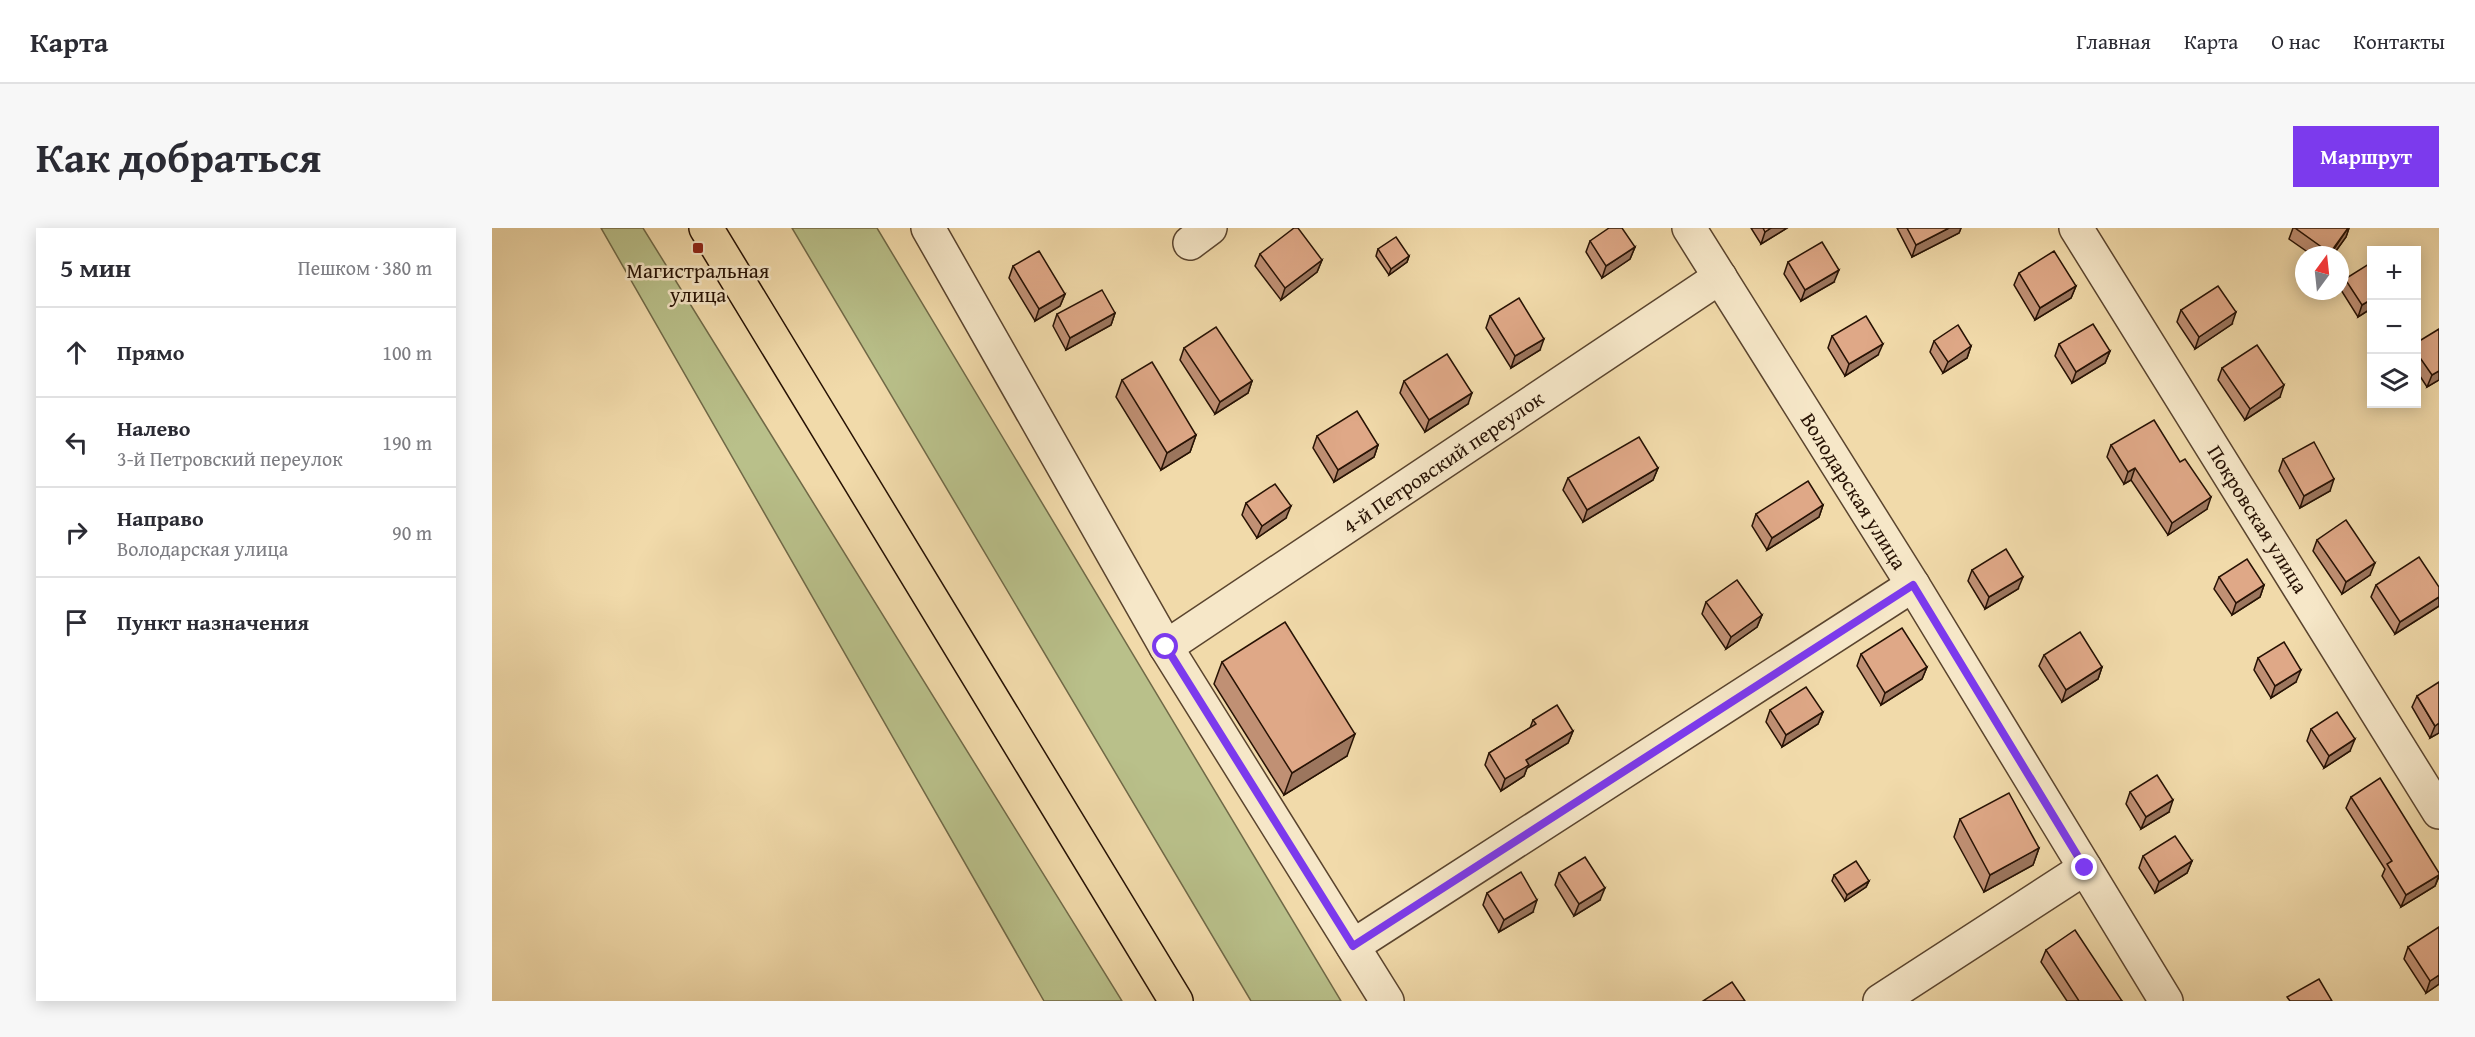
<!DOCTYPE html>
<html lang="ru">
<meta charset="utf-8">
<style>
body{margin:0;font-family:"Gentium Book Plus",serif;background:#f7f7f7;color:#2b2b33}
.controls{position:absolute;right:18px;top:18px;display:grid;overflow:hidden;border-radius:0px;box-shadow:0 3px 15px #0003}
.controls button{width:54px;height:54px;display:grid;place-items:center;padding:0;border:0;border-bottom:2px solid #e1e1e2;background:#fff;color:#2b2b33;font:30px sans-serif}
.compass{position:absolute;left:1803px;top:18px;width:54px;height:54px;border-radius:50%;background:#fff;box-shadow:0 3px 15px #0003;rotate:15deg}
.stop{position:absolute;width:18px;height:18px;margin:-14px;border:4px solid #7c3aed;border-radius:50%;background:#fff}
.stop.end{background:#7c3aed;border-color:#fff;box-shadow:0 2px 6px #0008}
.list{margin:0;padding:0;list-style:none}
h2{display:flex;justify-content:space-between;align-items:center;height:78px;margin:0;padding:0 24px;font-size:26px}
h2 small{font-size:20px;font-weight:400;color:#7c7c81}
.list li{display:grid;grid-template-columns:39px 1fr auto;gap:18px;align-items:center;box-sizing:border-box;height:90px;padding:0 24px;border-top:2px solid #e1e1e2}
.list b{display:block;font-size:22px;white-space:nowrap}
.list p{margin:0;font-size:20px;white-space:nowrap;color:#7c7c81}
.list em{font-size:20px;font-style:normal;color:#7c7c81}
.icon{flex:none;width:33px;height:33px;fill:none;stroke:currentColor;stroke-width:2;stroke-linecap:round;stroke-linejoin:round}
.map{position:relative;flex:none;width:1947px;height:773px;overflow:hidden;border-radius:0px}
header{display:flex;align-items:center;gap:36px;box-sizing:border-box;height:84px;padding:0 30px;background:#fff;border-bottom:2px solid #e1e1e2}
header strong{font-size:28px}
nav{display:flex;gap:33px;margin-inline-start:auto;font-size:21px}
.intro{display:flex;align-items:center;justify-content:space-between;box-sizing:border-box;height:144px;padding:0 36px}
h1{margin:0;font-size:42px}
.button{padding:15px 27px;border-radius:0px;background:#7c3aed;color:#fff;font-size:21px;font-weight:700}
main{display:flex;gap:36px;padding:0 36px}
aside{flex:1;background:#fff;border-radius:0px;box-shadow:0 3px 15px #0003}
.map>svg:first-child{display:block}
</style>
<header>
<strong>Карта</strong>
<nav><a>Главная</a><a>Карта</a><a>О нас</a><a>Контакты</a></nav>
</header>
<div class="intro"><h1>Как добраться</h1><a class="button">Маршрут</a></div>
<main>
<aside>
<h2>5 мин<small>Пешком · 380 m</small></h2>
<ul class="list">
<li><svg class="icon" aria-label="ahead" viewBox="0 0 24 24"><path d="M12 20V5M6 11l6-6 6 6"/></svg><div><b>Прямо</b></div><em>100 m</em></li>
<li><svg class="icon" aria-label="left" viewBox="0 0 24 24"><path d="M17 20v-9H6M10 6l-5 5 5 5"/></svg><div><b>Налево</b><p>3-й Петровский переулок</p></div><em>190 m</em></li>
<li><svg class="icon" aria-label="right" viewBox="0 0 24 24"><path d="M7 20v-9h11M14 6l5 5-5 5"/></svg><div><b>Направо</b><p>Володарская улица</p></div><em>90 m</em></li>
<li><svg class="icon" aria-label="arrive" viewBox="0 0 24 24"><path d="M6 21V4h12l-3 4 3 4H6"/></svg><div><b>Пункт назначения</b></div></li>
</ul>
</aside>
<div class="map">
<svg width="1947" height="773" viewBox="0 0 1947 773">
<rect width="100%" height="100%" fill="#f1daaa"/>
<filter id="stains"><feTurbulence type="fractalNoise" baseFrequency=".00333" numOctaves="4"/><feColorMatrix values="0 0 0 0 .2 0 0 0 0 .09 0 0 0 0 .02 0 0 0 .5 -.17"/></filter>
<radialGradient id="worn" r=".72"><stop offset=".6" stop-color="#630" stop-opacity="0"/><stop offset="1" stop-color="#630" stop-opacity=".3"/></radialGradient>
<g fill="#b9c08a" stroke="#706947" stroke-width="1.5">
<path d="M109,0H151L630,773H552Z"/>
<path d="M300,0H385L849,773H759Z"/>
</g>
<g fill="none" stroke-linecap="round" stroke-linejoin="round">
<g stroke="#5a442e" stroke-width="36">
<g id="minor">
<path d="M436,0L674,419L895,773"/>
<path d="M1197,0L1421,357L1674,773"/>
<path d="M1584,0L1947,584"/>
<path d="M698,15L718,0"/>
<path d="M674,419L1228,49"/>
<path d="M861,718L1421,357"/>
<path d="M1388,773L1593,640"/>
</g>
</g>
<g stroke="#271204" stroke-width="36">
<path id="major" d="M214,0L684,773"/>
</g>
<use href="#minor" stroke="#f6e7c8" stroke-width="33"/>
<use href="#major" stroke="#f1daaa" stroke-width="33"/>
</g>
<g fill="#c09074" stroke="#271204" stroke-width="1.5">
<path d="M1259,0H1295L1269,16Z"/>
<path d="M1405,0H1469L1467,5L1420,29Z"/>
<path d="M1801,0H1857L1854,9L1841,27H1820L1797,11Z"/>
<path d="M1098,13L1143,19L1138,31L1110,50L1094,24Z"/>
<path d="M886,21L917,28L915,34L897,47L884,28Z"/>
<path d="M768,26L830,32L825,44L789,72L763,38Z"/>
<path d="M1296,34L1342,54L1309,73L1292,46Z"/>
<path d="M521,38L573,66L568,78L543,93L517,50Z"/>
<path d="M1527,45L1584,58L1579,70L1543,92L1522,57Z"/>
<path d="M1853,51L1880,80L1866,89L1849,62Z"/>
<path d="M1689,82L1740,96L1703,121L1685,94Z"/>
<path d="M623,85L619,97L574,122L561,98L565,86Z"/>
<path d="M998,88L1048,122L1019,140L994,100Z"/>
<path d="M1340,108L1386,127L1353,148L1336,120Z"/>
<path d="M1442,113L1479,118L1475,130L1451,145L1438,124Z"/>
<path d="M1924,115L1947,152L1935,159L1924,142Z"/>
<path d="M1567,116L1618,123L1613,135L1580,155L1563,128Z"/>
<path d="M692,120L760,153L756,165L723,186L688,132Z"/>
<path d="M1730,140L1788,169L1753,192L1726,152Z"/>
<path d="M630,152L704,207L698,224L669,242L624,169Z"/>
<path d="M912,153L976,176L933,204L908,165Z"/>
<path d="M825,208L886,217L882,229L842,254L821,220Z"/>
<path d="M1619,217L1715,281L1676,307L1639,252L1632,256L1615,229Z"/>
<path d="M1791,231L1838,263L1808,280L1787,243Z"/>
<path d="M1166,240L1161,252L1091,294L1071,262L1076,250Z"/>
<path d="M754,275L794,290L765,310L750,287Z"/>
<path d="M1331,277L1327,289L1275,322L1260,298L1264,286Z"/>
<path d="M1825,312L1878,347L1850,366L1821,323Z"/>
<path d="M1480,342L1526,361L1493,381L1476,353Z"/>
<path d="M1727,349L1772,357L1768,369L1740,387L1722,361Z"/>
<path d="M1884,357L1947,359V378L1903,406L1879,369Z"/>
<path d="M1214,374L1270,387L1265,399L1234,421L1210,386Z"/>
<path d="M1369,426L1435,439L1430,451L1389,477L1365,438Z"/>
<path d="M1552,427L1610,439L1606,451L1570,474L1547,438Z"/>
<path d="M1766,430L1804,454L1779,470L1762,442Z"/>
<path d="M730,434L855,528L792,567L722,456Z"/>
<path d="M1925,468L1947,505L1938,510L1920,479Z"/>
<path d="M1278,482L1331,484L1326,496L1290,519L1274,494Z"/>
<path d="M1041,492L1081,503L1076,515L1035,540L1032,548L1009,563L993,537L997,525L1038,500Z"/>
<path d="M1819,501L1858,523L1832,540L1815,513Z"/>
<path d="M1638,564L1677,584L1649,601L1634,576Z"/>
<path d="M1859,569L1947,645V649L1943,658L1909,679L1890,648L1893,641L1854,580Z"/>
<path d="M1468,591L1547,620L1541,637L1492,664L1462,609Z"/>
<path d="M1651,628L1700,633L1695,645L1663,665L1647,640Z"/>
<path d="M1067,645L1108,672L1082,688L1063,657Z"/>
<path d="M1342,647L1377,653L1374,659L1353,673L1340,653Z"/>
<path d="M995,665L1041,684L1007,704L991,677Z"/>
<path d="M1916,719L1947,756L1934,765L1912,731Z"/>
<path d="M1554,722L1630,773H1575L1549,734Z"/>
</g>
<g fill="#9c765e" stroke="#271204" stroke-width="1.5">
<path d="M1279,0H1295L1269,16L1273,4Z"/>
<path d="M1457,0H1469L1467,5L1420,29L1424,17Z"/>
<path d="M1856,0H1857L1854,9L1841,27H1838Z"/>
<path d="M1143,19L1138,31L1110,50L1114,38Z"/>
<path d="M917,28L915,34L897,47L899,41Z"/>
<path d="M830,32L825,44L789,72L793,60Z"/>
<path d="M1347,42L1342,54L1309,73L1313,62Z"/>
<path d="M1584,58L1579,70L1543,92L1548,80Z"/>
<path d="M573,66L568,78L543,93L547,81Z"/>
<path d="M1880,71V80L1866,89L1870,77Z"/>
<path d="M1744,84L1740,96L1703,121L1707,109Z"/>
<path d="M623,85L619,97L574,122L578,110Z"/>
<path d="M1052,111L1048,122L1019,140L1023,128Z"/>
<path d="M1391,116L1386,127L1353,148L1357,136Z"/>
<path d="M1479,118L1475,130L1451,145L1456,134Z"/>
<path d="M1618,123L1613,135L1580,155L1584,144Z"/>
<path d="M1947,143V152L1935,159L1940,147Z"/>
<path d="M760,153L756,165L723,186L728,174Z"/>
<path d="M1792,157L1788,169L1753,192L1758,181Z"/>
<path d="M980,165L976,176L933,204L937,192Z"/>
<path d="M704,207L698,224L669,242L675,225Z"/>
<path d="M886,217L882,229L842,254L846,242Z"/>
<path d="M1166,240L1161,252L1091,294L1095,282Z"/>
<path d="M1643,240L1639,252L1632,256L1636,244Z"/>
<path d="M1842,251L1838,263L1808,280L1812,268Z"/>
<path d="M1719,269L1715,281L1676,307L1680,295Z"/>
<path d="M1331,277L1327,289L1275,322L1280,310Z"/>
<path d="M799,278L794,290L765,310L770,298Z"/>
<path d="M1883,335L1878,347L1850,366L1854,354Z"/>
<path d="M1531,349L1526,361L1493,381L1497,369Z"/>
<path d="M1772,357L1768,369L1740,387L1744,375Z"/>
<path d="M1947,369V378L1903,406L1908,394Z"/>
<path d="M1270,387L1265,399L1234,421L1239,409Z"/>
<path d="M1435,439L1430,451L1389,477L1393,465Z"/>
<path d="M1610,439L1606,451L1570,474L1574,462Z"/>
<path d="M1809,442L1804,454L1779,470L1783,458Z"/>
<path d="M1331,484L1326,496L1290,519L1294,507Z"/>
<path d="M1947,495V505L1938,510L1943,498Z"/>
<path d="M1081,503L1076,515L1035,540L1032,548L1009,563L1013,551L1034,532Z"/>
<path d="M863,506L855,528L792,567L800,545Z"/>
<path d="M1863,511L1858,523L1832,540L1837,528Z"/>
<path d="M1681,572L1677,584L1649,601L1654,589Z"/>
<path d="M1547,620L1541,637L1492,664L1498,647Z"/>
<path d="M1700,633L1695,645L1663,665L1667,654Z"/>
<path d="M1947,647L1943,658L1909,679L1914,667Z"/>
<path d="M1377,653L1374,659L1353,673L1355,667Z"/>
<path d="M1113,660L1108,672L1082,688L1087,676Z"/>
<path d="M1045,672L1041,684L1007,704L1012,692Z"/>
<path d="M1947,747V756L1934,765L1938,753Z"/>
</g>
<g fill="#dfa887" stroke="#271204" stroke-width="1.5">
<path d="M802,0H806L830,32L793,60L768,26Z"/>
<path d="M1117,0H1130L1143,19L1114,38L1098,13Z"/>
<path d="M1271,0H1279L1273,4Z"/>
<path d="M1415,0H1457L1424,17Z"/>
<path d="M1803,0H1856L1838,25Z"/>
<path d="M904,9L917,28L899,41L886,21Z"/>
<path d="M1330,14L1347,42L1313,62L1296,34Z"/>
<path d="M547,23L573,66L547,81L521,38Z"/>
<path d="M1562,23L1584,58L1548,80L1527,45Z"/>
<path d="M1880,34V71L1870,77L1853,51Z"/>
<path d="M1726,58L1744,84L1707,109L1689,82Z"/>
<path d="M610,62L623,85L578,110L565,86Z"/>
<path d="M1027,70L1052,111L1023,128L998,88Z"/>
<path d="M1374,88L1391,116L1357,136L1340,108Z"/>
<path d="M1601,96L1618,123L1584,144L1567,116Z"/>
<path d="M1466,97L1479,118L1456,134L1442,113Z"/>
<path d="M724,99L760,153L728,174L692,120Z"/>
<path d="M1947,101V143L1940,147L1924,124V115Z"/>
<path d="M1765,117L1792,157L1758,181L1730,140Z"/>
<path d="M955,126L980,165L937,192L912,153Z"/>
<path d="M660,134L704,207L675,225L630,152Z"/>
<path d="M865,183L886,217L846,242L825,208Z"/>
<path d="M1662,192L1688,234L1693,231L1719,269L1680,295L1643,240L1636,244L1619,217Z"/>
<path d="M1147,209L1166,240L1095,282L1076,250Z"/>
<path d="M1822,214L1842,251L1812,268L1791,231Z"/>
<path d="M1316,253L1331,277L1280,310L1264,286Z"/>
<path d="M783,256L799,278L770,298L754,275Z"/>
<path d="M1854,292L1883,335L1854,354L1825,312Z"/>
<path d="M1514,321L1531,349L1497,369L1480,342Z"/>
<path d="M1927,329L1947,359V369L1908,394L1884,357Z"/>
<path d="M1755,331L1772,357L1744,375L1727,349Z"/>
<path d="M1245,352L1270,387L1239,409L1214,374Z"/>
<path d="M793,394L863,506L800,545L730,434Z"/>
<path d="M1410,400L1435,439L1393,465L1369,426Z"/>
<path d="M1588,404L1610,439L1574,462L1552,427Z"/>
<path d="M1792,414L1809,442L1783,458L1766,430Z"/>
<path d="M1947,454V495L1943,498L1925,468Z"/>
<path d="M1314,459L1331,484L1294,507L1278,482Z"/>
<path d="M1065,477L1081,503L1034,532L1037,537L1013,551L997,525L1044,496L1041,492Z"/>
<path d="M1845,484L1863,511L1837,528L1819,501Z"/>
<path d="M1665,547L1681,572L1654,589L1638,564Z"/>
<path d="M1888,550L1947,645V647L1914,667L1895,636L1900,633L1859,569Z"/>
<path d="M1517,565L1547,620L1498,647L1468,591Z"/>
<path d="M1683,608L1700,633L1667,654L1651,628Z"/>
<path d="M1093,629L1113,660L1087,676L1067,645Z"/>
<path d="M1364,633L1377,653L1355,667L1342,647Z"/>
<path d="M1029,644L1045,672L1012,692L995,665Z"/>
<path d="M1947,699V747L1938,753L1916,719Z"/>
<path d="M1583,702L1630,773H1587L1554,722Z"/>
<path d="M1827,751L1840,773H1798L1795,769Z"/>
<path d="M1240,754L1253,773H1211Z"/>
</g>
<g fill="none" stroke-linecap="round" stroke-linejoin="round">
<path stroke="#7c3aed" stroke-width="8" d="M674,419L861,718L1421,357L1593,640"/>
</g>
<rect fill="#8f2418" stroke="#f6e7c8" stroke-width="2" x="200" y="14" width="12" height="12" rx="3"/>
<g text-anchor="middle" dominant-baseline="central" stroke-width="5" stroke-linejoin="round" paint-order="stroke">
<g font-size="21" fill="#271204" stroke="#f6e7c8">
<text x="206" y="42">Магистральная<tspan x="206" dy="24">улица</tspan></text>
</g>
<g font-size="21" fill="#271204" stroke="#f6e7c8">
<text transform="translate(951 234) rotate(-34)">4-й Петровский переулок</text>
<text transform="translate(1362 263) rotate(58)">Володарская улица</text>
<text transform="translate(1766 291) rotate(58)">Покровская улица</text>
</g>
</g>
<rect width="100%" height="100%" filter="url(#stains)"/>
<rect width="100%" height="100%" fill="url(#worn)"/>
</svg>
<div class="controls">
<button>+</button>
<button>−</button>
<button><svg class="icon" aria-label="layers" viewBox="0 0 24 24"><path d="M12 4l9 5-9 5-9-5zM3 14l9 5 9-5"/></svg></button>
</div>
<svg class="compass" viewBox="-18 -18 36 36"><path d="M0-13l5 13h-10z" fill="#e53935"/><path d="M0 13l5-13h-10z" fill="#7c7c81"/></svg>
<div class="stop" style="left:674px;top:419px"></div>
<div class="stop end" style="left:1593px;top:640px"></div>
</div>
</main>
